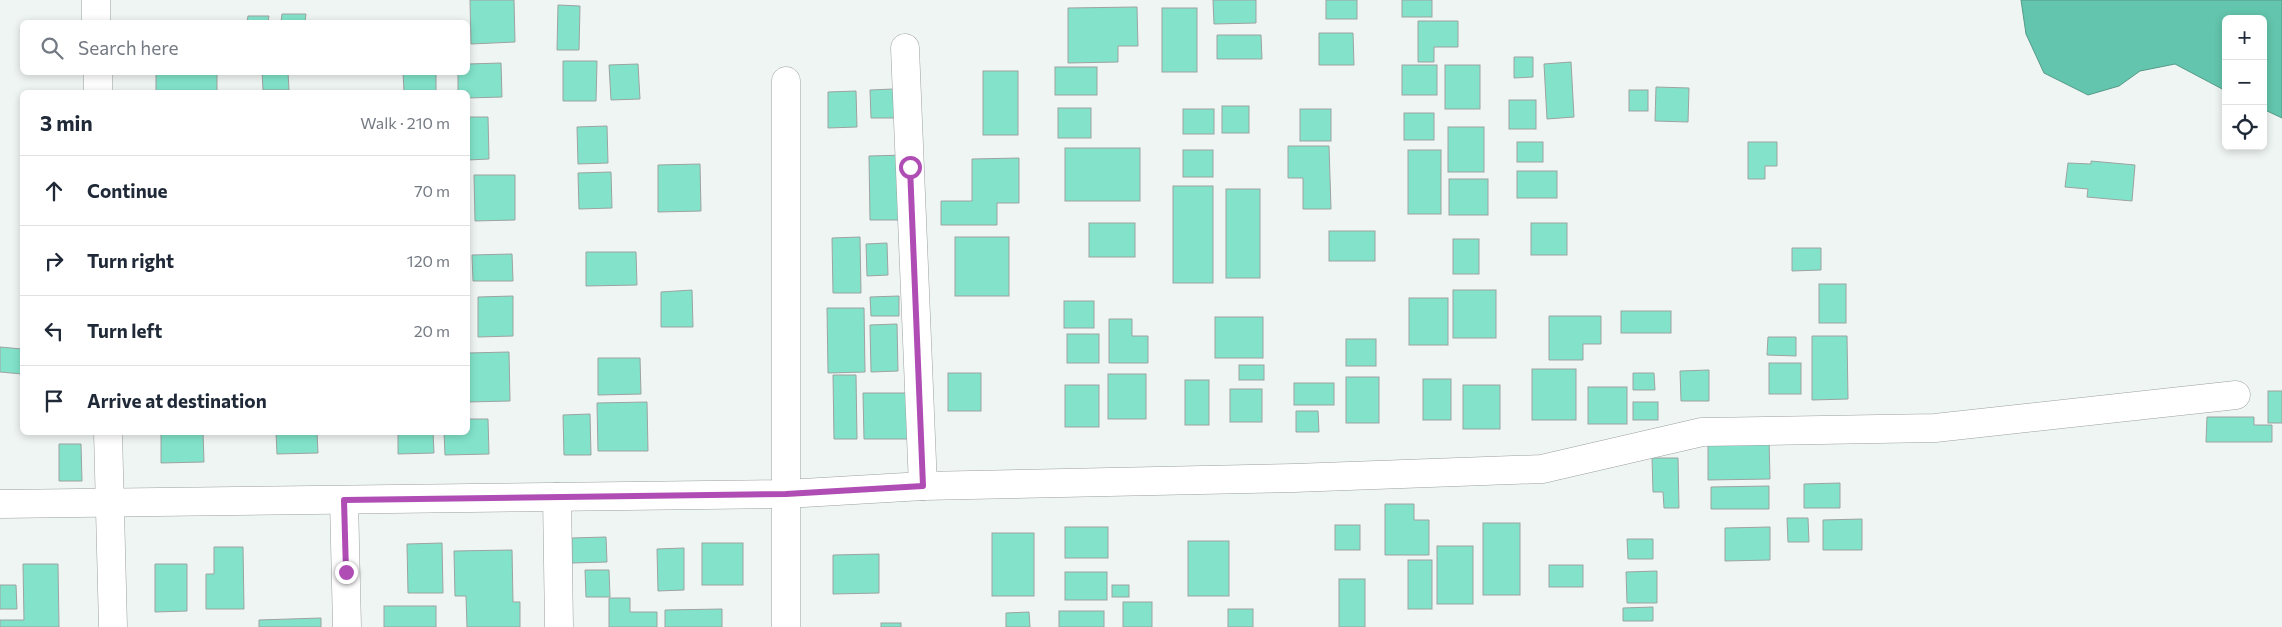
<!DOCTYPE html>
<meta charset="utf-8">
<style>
body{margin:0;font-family:Commissioner,sans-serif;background:#f6f6f7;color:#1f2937}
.controls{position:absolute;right:15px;top:15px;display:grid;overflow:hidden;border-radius:8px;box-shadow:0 2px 8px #0003}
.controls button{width:45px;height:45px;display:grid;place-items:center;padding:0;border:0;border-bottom:1px solid #e0e1e3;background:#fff;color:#1f2937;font:25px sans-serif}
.stop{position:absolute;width:15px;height:15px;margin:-11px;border:4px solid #af4db5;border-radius:50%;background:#fff}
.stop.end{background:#af4db5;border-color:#fff;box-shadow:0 1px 5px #0008}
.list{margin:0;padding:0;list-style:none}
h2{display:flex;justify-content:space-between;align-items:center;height:65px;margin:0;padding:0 20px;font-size:21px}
h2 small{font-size:16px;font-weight:400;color:#747a83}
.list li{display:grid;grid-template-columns:32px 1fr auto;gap:15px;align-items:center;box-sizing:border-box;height:70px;padding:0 20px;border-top:1px solid #e0e1e3}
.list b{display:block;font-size:19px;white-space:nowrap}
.list em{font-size:16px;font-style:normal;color:#747a83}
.icon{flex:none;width:28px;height:28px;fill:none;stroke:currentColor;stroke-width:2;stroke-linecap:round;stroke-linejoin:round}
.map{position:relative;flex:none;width:2282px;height:627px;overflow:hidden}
.search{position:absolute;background:#fff;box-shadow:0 2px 8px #0003;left:20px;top:20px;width:450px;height:55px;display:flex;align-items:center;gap:12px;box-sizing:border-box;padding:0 18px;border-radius:8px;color:#747a83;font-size:19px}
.panel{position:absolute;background:#fff;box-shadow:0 2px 8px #0003;left:20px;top:90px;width:450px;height:345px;border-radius:8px}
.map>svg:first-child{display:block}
</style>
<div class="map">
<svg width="2282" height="627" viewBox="0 0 2282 627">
<rect width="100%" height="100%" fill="#eff5f3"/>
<path fill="#63c5ad" stroke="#559a89" d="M2021,0H2282V118L2263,109V19H2226V91L2175,64L2140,71L2119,86L2088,95L2044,73L2026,34Z"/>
<g fill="#82e3ca" stroke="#9da3a1">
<path d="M470,0H514L515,42L471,44Z"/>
<path d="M1213,0H1256V23L1214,24Z"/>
<rect x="1326" y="0" width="31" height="19"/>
<rect x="1402" y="0" width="30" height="17"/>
<path d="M558,5L580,6L579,50H557Z"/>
<path d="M1137,7L1138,46H1118V62L1068,63V8Z"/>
<rect x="1162" y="8" width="35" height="64"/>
<path d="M282,14H306L305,22H281Z"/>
<path d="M248,16H269L268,22H247Z"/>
<path d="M1418,21H1458V47H1434V62H1418Z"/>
<path d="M1319,33H1353L1354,65H1319Z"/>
<path d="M1217,35H1261L1262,59H1217Z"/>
<path d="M1514,57H1533V77L1514,78Z"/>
<path d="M563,61H597L596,101H563Z"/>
<path d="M1571,62L1574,117L1547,119L1544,64Z"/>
<path d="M501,63L502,97L468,98V92H458V72H468V64Z"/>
<path d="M638,64L640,99L611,100L609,65Z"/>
<rect x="1402" y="65" width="35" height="30"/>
<rect x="1445" y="65" width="35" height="44"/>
<rect x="1055" y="67" width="42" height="28"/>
<rect x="983" y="71" width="35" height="64"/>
<rect x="156" y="72" width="61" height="20"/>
<path d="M262,72H288L289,90H263Z"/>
<path d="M403,72H436V92H404Z"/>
<path d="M1656,87L1689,88L1688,122L1655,121Z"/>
<path d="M893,89L894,118H871L870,90Z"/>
<rect x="1629" y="90" width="19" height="21"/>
<path d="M856,91L857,127L828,128V92Z"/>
<rect x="1509" y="100" width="27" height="29"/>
<rect x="1222" y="106" width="27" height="27"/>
<rect x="1058" y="108" width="33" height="30"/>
<rect x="1183" y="109" width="31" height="25"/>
<rect x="1300" y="109" width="31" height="32"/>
<rect x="1404" y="113" width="30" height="27"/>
<path d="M468,117H488L489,159L468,160Z"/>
<path d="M607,126L608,163L578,164L577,127Z"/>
<rect x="1448" y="127" width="36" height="45"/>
<rect x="1517" y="142" width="26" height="20"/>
<path d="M1748,142H1777V166H1765V179H1748Z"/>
<path d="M1288,146H1329L1331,209H1303V178H1288Z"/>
<rect x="1065" y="148" width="75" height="53"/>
<rect x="1183" y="150" width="30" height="27"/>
<rect x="1408" y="150" width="33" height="64"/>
<path d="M906,155L907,220H870L869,156Z"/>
<path d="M1019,158V203H997V225H941V201H972V159Z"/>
<path d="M2091,161L2135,165L2132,201L2087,197L2088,189L2065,187L2068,163L2091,164Z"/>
<path d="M700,164L701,211L658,212V165Z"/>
<rect x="1517" y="171" width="40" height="27"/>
<path d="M611,172L612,208L579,209L578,173Z"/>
<path d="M474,175H515V220L475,221Z"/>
<rect x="1449" y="179" width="39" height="36"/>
<rect x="1173" y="186" width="40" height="97"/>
<rect x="1226" y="189" width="34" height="89"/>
<rect x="1089" y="223" width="46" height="34"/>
<rect x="1531" y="223" width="36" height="32"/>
<rect x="1329" y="231" width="46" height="30"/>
<path d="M860,237L861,293H833L832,238Z"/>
<rect x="955" y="237" width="54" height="59"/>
<rect x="1453" y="239" width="26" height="35"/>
<path d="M887,243L888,275L867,276L866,244Z"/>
<path d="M1792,248H1821V270L1792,271Z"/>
<path d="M586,252H636L637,285L586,286Z"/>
<path d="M512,254L513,281H473L472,255Z"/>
<rect x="1819" y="284" width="27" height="39"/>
<path d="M692,290L693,327H661V292Z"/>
<rect x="1453" y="290" width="43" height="48"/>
<path d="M513,296V336L478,337V297Z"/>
<path d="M899,296V316H871L870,297Z"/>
<rect x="1409" y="298" width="39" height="47"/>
<rect x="1064" y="301" width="30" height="27"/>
<path d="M827,308H864L865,372L828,373Z"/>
<rect x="1621" y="311" width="50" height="22"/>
<path d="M1549,316H1601V344H1583V360H1549Z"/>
<rect x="1215" y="317" width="48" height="41"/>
<path d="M1109,319H1132V336H1148V363H1109Z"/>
<path d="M897,324L898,371L871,372L870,325Z"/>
<rect x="1067" y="334" width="32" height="29"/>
<path d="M1812,336H1847L1848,399L1812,400Z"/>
<path d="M1768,337H1796V356L1767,355Z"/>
<rect x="1346" y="339" width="30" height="27"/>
<path d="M0,347L22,349V374L0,372Z"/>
<path d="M509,352L510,401L468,402V353Z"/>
<path d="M598,358H640L641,394L598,395Z"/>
<rect x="1769" y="363" width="32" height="31"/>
<rect x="1239" y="365" width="25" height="15"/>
<rect x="1532" y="369" width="44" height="51"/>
<path d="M1709,370V401H1681L1680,371Z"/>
<rect x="948" y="373" width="33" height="38"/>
<path d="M1633,373H1654L1655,390H1633Z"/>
<rect x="1108" y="374" width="38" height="45"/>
<path d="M833,375H856L857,439H834Z"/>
<rect x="1346" y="377" width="33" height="46"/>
<rect x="1423" y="379" width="28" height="41"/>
<rect x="1185" y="380" width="24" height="45"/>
<rect x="1294" y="383" width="40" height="22"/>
<rect x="1065" y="385" width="34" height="42"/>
<rect x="1463" y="385" width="37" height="44"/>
<rect x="1588" y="387" width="39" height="37"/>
<rect x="1230" y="389" width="32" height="33"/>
<rect x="2268" y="391" width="14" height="32"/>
<path d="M863,393H908L909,439H864Z"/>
<path d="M647,402L648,451H598L597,403Z"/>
<rect x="1633" y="402" width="25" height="18"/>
<path d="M1296,411H1318L1319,432H1296Z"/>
<path d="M590,414L591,455H564L563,415Z"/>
<path d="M2207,417H2254V425H2272V442H2206Z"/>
<path d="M468,419H488L489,454L445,455L444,432H468Z"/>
<path d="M161,432H203L204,462L161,463Z"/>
<path d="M276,432H317L318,453L277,454Z"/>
<path d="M398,432H433L434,453L398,454Z"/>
<path d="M1769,438L1770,479L1708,480V439Z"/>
<path d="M59,444H81L82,481H59Z"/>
<path d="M1652,458H1678L1679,508H1664L1663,492H1653Z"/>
<path d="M1840,483V508H1804V484Z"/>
<path d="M1769,486V509H1711V487Z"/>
<path d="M1385,504H1414V520H1429V555H1385Z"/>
<path d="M1787,518H1808L1809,542H1788Z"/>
<path d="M1862,519V550H1823V520Z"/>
<rect x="1483" y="523" width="37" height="72"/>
<rect x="1335" y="525" width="25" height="25"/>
<rect x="1065" y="527" width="43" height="31"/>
<path d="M1770,527V560L1725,561V528Z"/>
<rect x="992" y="533" width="42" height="63"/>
<path d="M606,537L607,562L572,563V538Z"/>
<path d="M1627,539H1653V559H1628Z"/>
<rect x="1188" y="541" width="41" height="55"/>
<path d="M442,543L443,593H408L407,544Z"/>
<rect x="702" y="543" width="41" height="42"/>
<rect x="1437" y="546" width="36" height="58"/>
<path d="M214,547H243L244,609H206V574H214Z"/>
<path d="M684,548V590L658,591L657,549Z"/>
<path d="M512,550L513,602H520V627H467L466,596H455L454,551Z"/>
<path d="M879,554V593L833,594V555Z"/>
<rect x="1408" y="560" width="24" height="49"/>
<path d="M23,564H58L59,627H0V620H24Z"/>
<path d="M155,564H187V611L155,612Z"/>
<rect x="1549" y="565" width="34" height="22"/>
<path d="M585,570H609L610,597H586Z"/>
<path d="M1657,571V603H1627L1626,572Z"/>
<rect x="1065" y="572" width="42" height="28"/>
<rect x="1339" y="579" width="26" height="48"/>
<path d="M0,585H16L17,609H0Z"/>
<rect x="1112" y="585" width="17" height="12"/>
<path d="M609,598H630V612H657V627H609Z"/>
<rect x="1123" y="602" width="29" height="25"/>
<rect x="384" y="606" width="52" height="21"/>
<path d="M1653,607V621H1623V608Z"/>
<path d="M722,609V627H665V610Z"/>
<rect x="1228" y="609" width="25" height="18"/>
<rect x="1059" y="611" width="45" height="16"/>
<path d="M1029,612L1030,627H1006V613Z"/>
<path d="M321,618V627H259V620Z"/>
<rect x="881" y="623" width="20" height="4"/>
</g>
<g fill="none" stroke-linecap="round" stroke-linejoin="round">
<g stroke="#9ba19f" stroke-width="29">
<g id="minor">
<path d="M96,0V22"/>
<path d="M905,48L923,486"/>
<path d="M98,72V92"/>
<path d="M786,81V627"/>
<path d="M108,432L113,627"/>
<path d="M557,497L559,627"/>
<path d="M344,500L347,627"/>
<path d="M0,504L786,494L923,486L1294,478L1542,469L1702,432L1935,428L2236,395"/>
</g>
</g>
<use href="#minor" stroke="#fff" stroke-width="28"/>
</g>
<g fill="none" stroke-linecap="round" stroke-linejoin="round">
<path stroke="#af4db5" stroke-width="6" d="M346,572L344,500L786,494L923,486L910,167"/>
</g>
</svg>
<div class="controls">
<button>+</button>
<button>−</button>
<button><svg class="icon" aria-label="locate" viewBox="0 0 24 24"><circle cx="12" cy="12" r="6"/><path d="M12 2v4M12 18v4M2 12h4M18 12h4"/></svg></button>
</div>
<div class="stop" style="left:910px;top:167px"></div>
<div class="stop end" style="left:346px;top:572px"></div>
<div class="search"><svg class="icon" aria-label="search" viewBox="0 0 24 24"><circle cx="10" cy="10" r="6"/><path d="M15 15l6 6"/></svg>Search here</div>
<section class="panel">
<h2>3 min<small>Walk · 210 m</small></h2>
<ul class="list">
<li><svg class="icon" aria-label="ahead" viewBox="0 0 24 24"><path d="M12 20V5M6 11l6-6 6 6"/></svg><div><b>Continue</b></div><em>70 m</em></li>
<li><svg class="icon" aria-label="right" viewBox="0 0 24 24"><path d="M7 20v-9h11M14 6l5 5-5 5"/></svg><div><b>Turn right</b></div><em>120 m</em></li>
<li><svg class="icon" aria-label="left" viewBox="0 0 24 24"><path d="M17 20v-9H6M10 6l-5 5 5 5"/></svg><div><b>Turn left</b></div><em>20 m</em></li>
<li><svg class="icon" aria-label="arrive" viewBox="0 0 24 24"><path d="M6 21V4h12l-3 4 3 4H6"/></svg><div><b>Arrive at destination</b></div></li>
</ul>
</section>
</div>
